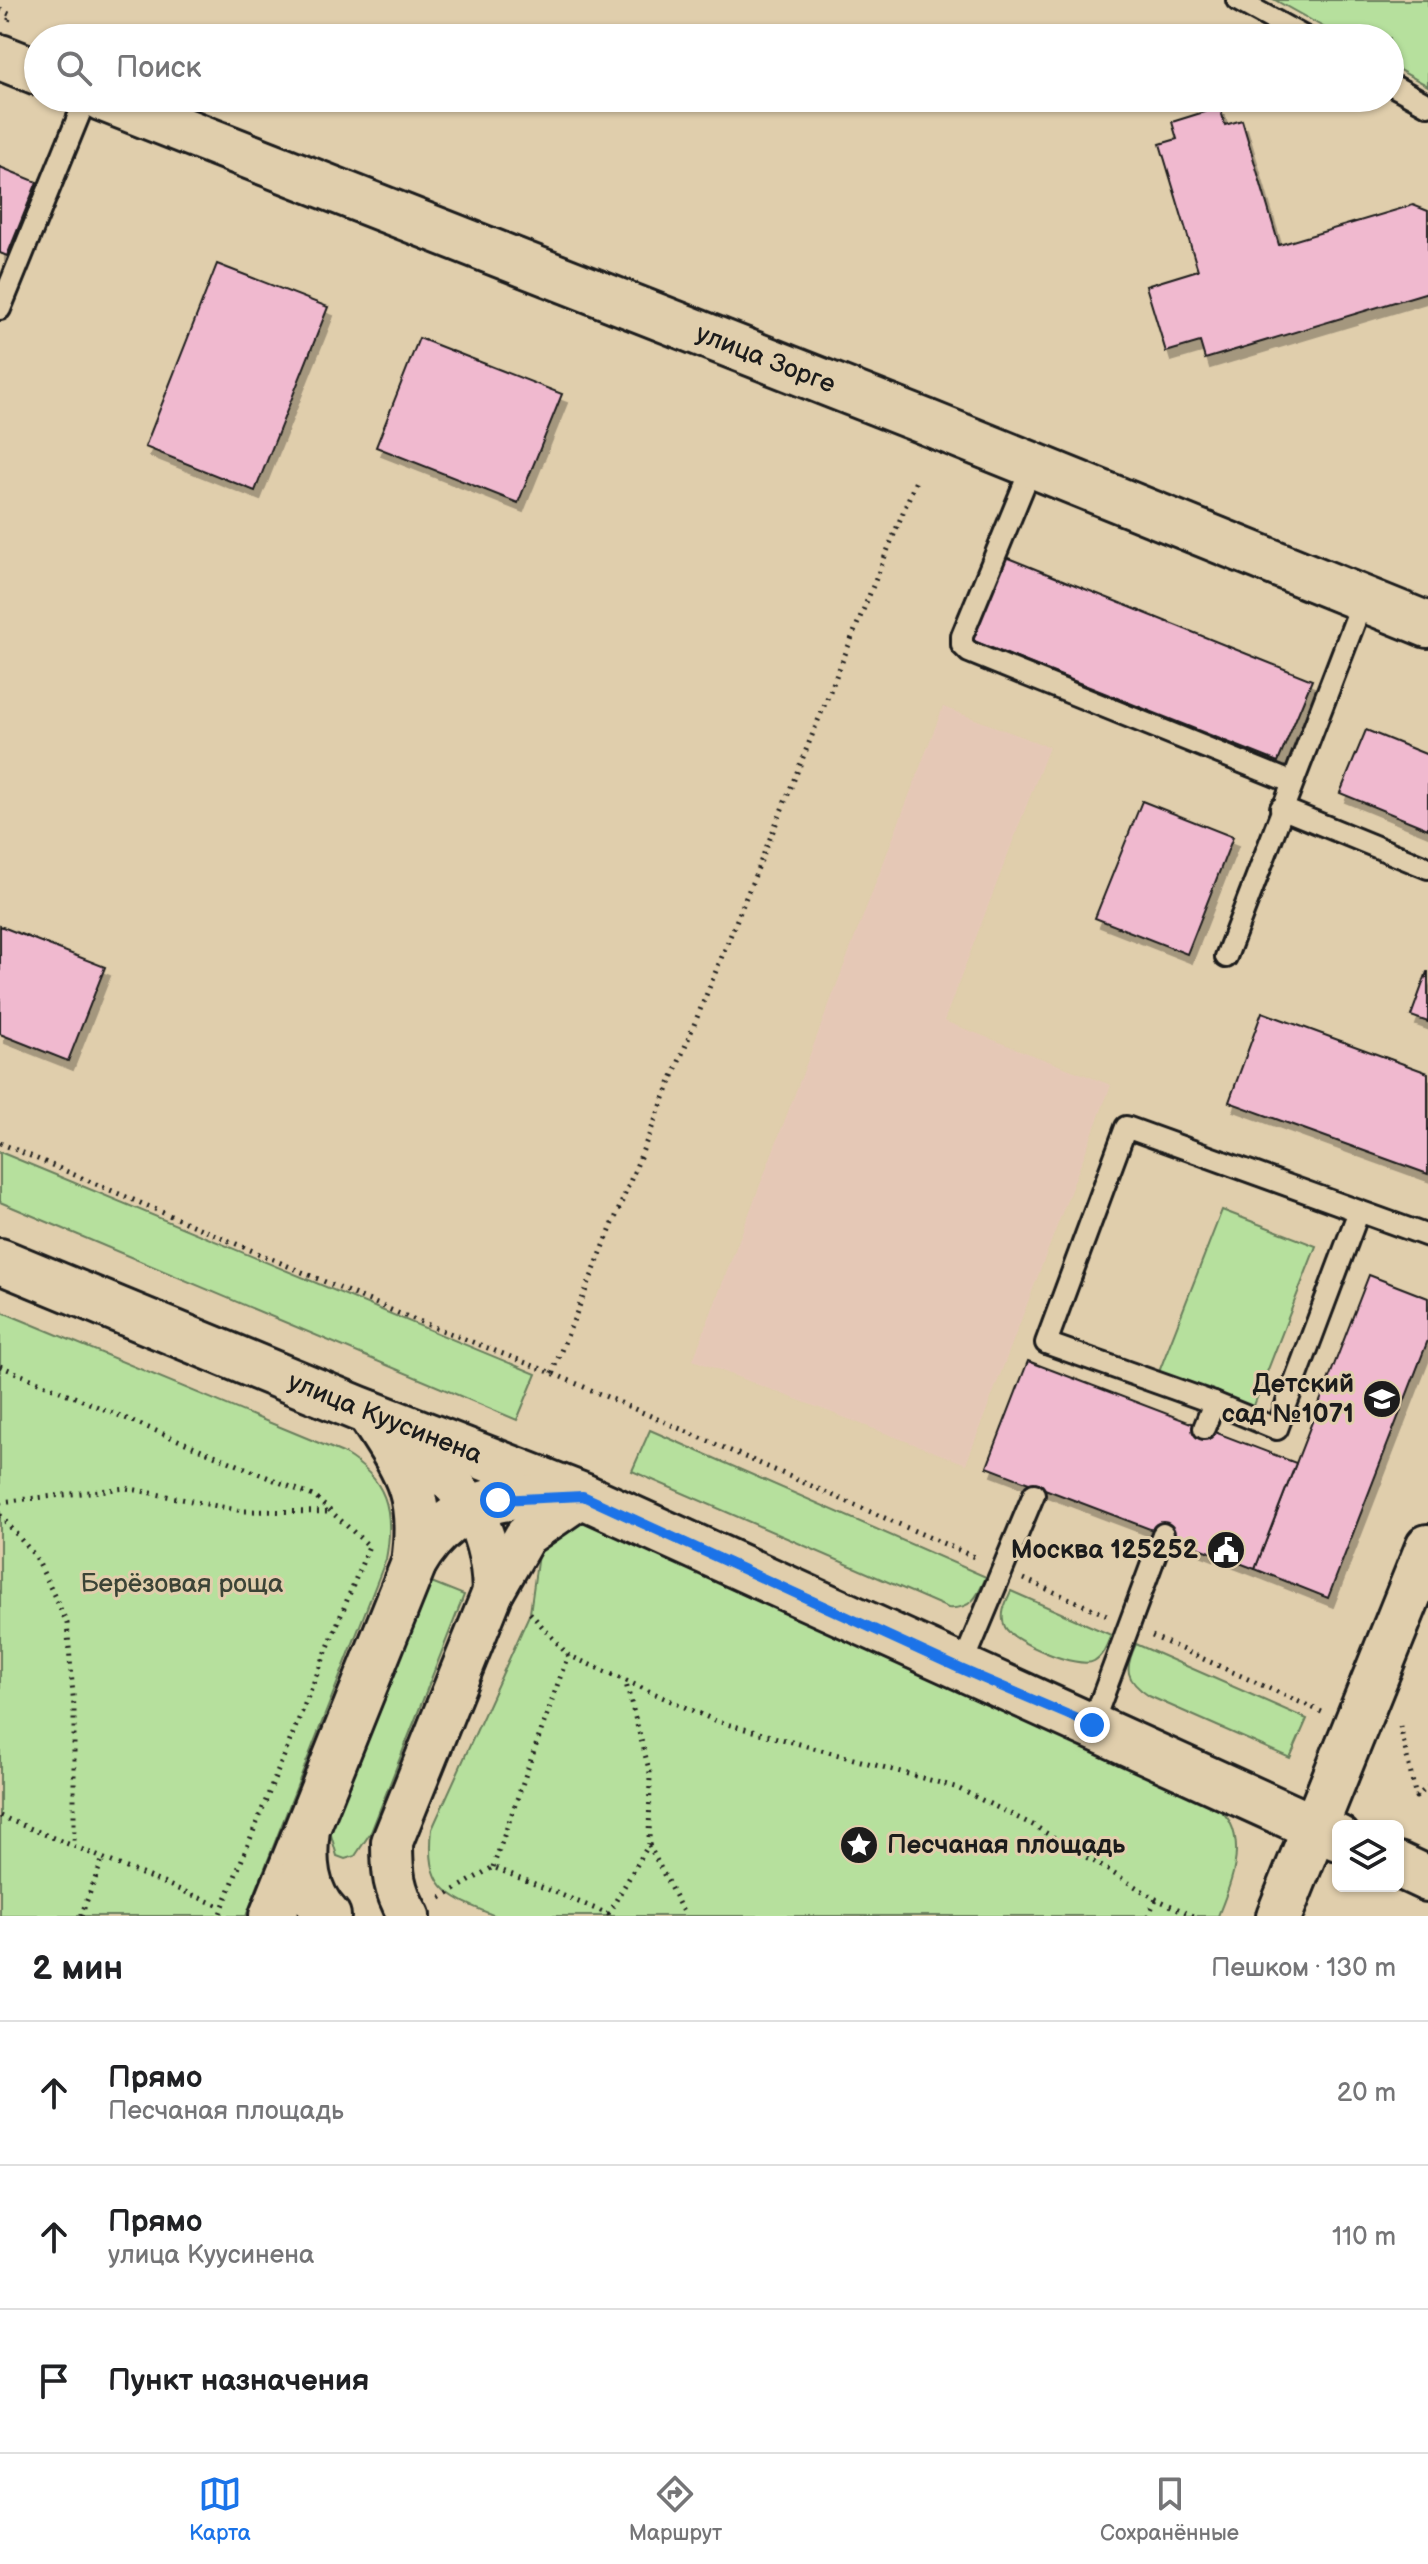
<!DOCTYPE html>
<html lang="ru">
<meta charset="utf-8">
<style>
body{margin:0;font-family:"Balsamiq Sans",sans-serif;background:#f2f2f2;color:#202124}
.controls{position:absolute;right:24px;bottom:24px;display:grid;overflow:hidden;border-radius:12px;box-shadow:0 2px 6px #0004}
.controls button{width:72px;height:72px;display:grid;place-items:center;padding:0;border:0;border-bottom:2px solid #e0e0e0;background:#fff;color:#202124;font:40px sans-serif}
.stop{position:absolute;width:24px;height:24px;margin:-18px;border:6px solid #1a73e8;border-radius:50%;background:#fff}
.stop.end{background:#1a73e8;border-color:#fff;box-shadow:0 2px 8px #0008}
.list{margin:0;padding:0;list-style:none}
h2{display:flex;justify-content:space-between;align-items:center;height:104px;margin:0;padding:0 32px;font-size:34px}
h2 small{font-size:26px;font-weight:400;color:#757577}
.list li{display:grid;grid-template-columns:52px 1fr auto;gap:24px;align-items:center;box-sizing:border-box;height:144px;padding:0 32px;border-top:2px solid #e0e0e0}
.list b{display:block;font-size:30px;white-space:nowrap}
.list p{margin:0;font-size:26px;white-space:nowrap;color:#757577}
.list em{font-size:26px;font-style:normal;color:#757577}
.icon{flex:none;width:44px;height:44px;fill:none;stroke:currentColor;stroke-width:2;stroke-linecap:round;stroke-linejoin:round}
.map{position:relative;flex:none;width:1428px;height:1916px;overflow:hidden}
.search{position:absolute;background:#fff;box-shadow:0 2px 6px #0004;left:24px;right:24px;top:24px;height:88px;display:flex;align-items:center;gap:20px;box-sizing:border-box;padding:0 28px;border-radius:44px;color:#757577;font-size:30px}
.sheet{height:536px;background:#fff}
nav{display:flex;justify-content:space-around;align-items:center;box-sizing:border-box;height:112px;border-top:2px solid #e0e0e0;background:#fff;font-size:22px;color:#757577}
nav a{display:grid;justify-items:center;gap:4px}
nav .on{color:#1a73e8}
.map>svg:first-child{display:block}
</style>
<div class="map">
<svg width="1428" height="1916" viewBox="0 0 1428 1916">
<defs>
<filter id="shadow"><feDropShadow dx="5" dy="9" stdDeviation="0" flood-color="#0004"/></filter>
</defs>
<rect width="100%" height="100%" fill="#e0ceac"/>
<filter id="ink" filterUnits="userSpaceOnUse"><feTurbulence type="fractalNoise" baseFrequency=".0125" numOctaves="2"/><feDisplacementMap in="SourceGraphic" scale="16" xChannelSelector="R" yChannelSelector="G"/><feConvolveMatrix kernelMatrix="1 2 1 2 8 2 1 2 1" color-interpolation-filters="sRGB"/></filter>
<g filter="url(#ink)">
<path fill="#e5c8b6" d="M943,707L1049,747L944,1021L1111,1085L966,1464L693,1360Z"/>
<g fill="#b6e09d" stroke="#697e5c" stroke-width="2">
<path d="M1275,0H1428V86L1390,65V38H1343Z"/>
<path d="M0,1152L536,1374L517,1420L0,1202Z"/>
<path d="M1222,1210L1316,1246L1253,1408L1159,1372Z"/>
<path d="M0,1311L343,1453C387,1479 395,1510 386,1559L246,1916H0Z"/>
<path d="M650,1430L986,1577C978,1596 971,1610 948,1608L632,1471Z"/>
<path d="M574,1519H602L1209,1797C1215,1805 1225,1813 1230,1822C1245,1852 1229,1888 1218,1916H495C445,1895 426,1888 432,1829L530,1613L538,1554L552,1533Z"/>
<path d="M424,1579L464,1595L371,1832L355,1856L345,1859L337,1856L329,1828Z"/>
<path d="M1011,1591L1111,1635C1107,1644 1104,1655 1094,1661C1079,1670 1012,1642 1005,1627C999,1615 1006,1602 1011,1591Z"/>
<path d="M1136,1644L1307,1719L1290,1758L1149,1696C1125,1680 1124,1669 1136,1644Z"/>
</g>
<g fill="#f0b9cf" stroke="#1c1c1c" stroke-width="2" filter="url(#shadow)">
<path d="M1220,107L1225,125L1242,120L1279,245L1413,205L1428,211V292L1205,359L1200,342L1166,352L1146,286L1198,270L1160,144L1177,139L1172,122Z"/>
<path d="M0,167L37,182L7,256L0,253Z"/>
<path d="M217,264L328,307L255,491L145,447Z"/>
<path d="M419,338L562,394L518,503L376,447Z"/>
<path d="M1003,556L1312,680L1278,762L969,639Z"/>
<path d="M1366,730L1428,755V829L1340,793Z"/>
<path d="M1142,801L1233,837L1187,954L1095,918Z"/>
<path d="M0,926L105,967L68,1061L0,1034Z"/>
<path d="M1427,972H1428V1022L1411,1016Z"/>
<path d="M1262,1012L1428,1073V1174L1229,1102Z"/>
<path d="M1369,1275L1428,1298V1340L1328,1598L1255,1569Z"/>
<path d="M1028,1361L1296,1463L1255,1569L987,1467Z"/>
</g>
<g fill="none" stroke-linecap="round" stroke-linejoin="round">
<g stroke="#1c1c1c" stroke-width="26">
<g id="lane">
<path d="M1237,0L1306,38"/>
<path d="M1390,84L1428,105"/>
<path d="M0,309L86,98"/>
<path d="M1032,466L962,636V645L969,652L1291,782"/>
<path d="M1281,808L1428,868"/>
<path d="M1226,957L1363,600"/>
<path d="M1359,1211L1277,1429L1214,1403L1046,1343L1126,1127L1428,1236"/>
<path d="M1204,1428L1214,1403"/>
<path d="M961,1669L1034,1494"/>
<path d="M1092,1725L1163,1534"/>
</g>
</g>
<g stroke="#1c1c1c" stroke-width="46">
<g id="street">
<path d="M389,1428C450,1475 491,1509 493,1592"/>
<path d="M409,1916C393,1889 392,1872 392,1842L493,1592L525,1536L583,1496"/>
</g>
</g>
<g stroke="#1c1c1c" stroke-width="50">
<g id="secondary">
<path d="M0,57L38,72"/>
<path id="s1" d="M101,98L926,422L1428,625"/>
<path id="s2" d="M0,1261L357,1408L583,1496L1338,1838"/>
<path d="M369,1413C406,1471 424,1491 414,1563"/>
<path d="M1398,1865L1428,1879"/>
<path d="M272,1916L303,1839"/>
<path d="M328,1916C305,1892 303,1860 307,1829L414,1563C432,1531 461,1508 497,1500C519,1495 544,1498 567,1497"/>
<path d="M1279,1916L1428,1547"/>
</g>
</g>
<g stroke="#1c1c1c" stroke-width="5" stroke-dasharray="2 6" stroke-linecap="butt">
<path d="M0,10L11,15L8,21"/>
<path d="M0,1143L398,1313L552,1373L979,1559"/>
<path d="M0,1366L315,1497L369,1546L219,1916"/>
<path d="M552,1373L917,478"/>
<path d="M0,1502L126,1488L242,1511L330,1512"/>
<path d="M0,1515L36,1557L67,1623L74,1707V1846"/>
<path d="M1024,1579L1107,1615"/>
<path d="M530,1613L568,1655L716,1721L955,1787L1033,1825L1156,1899L1194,1916"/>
<path d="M1152,1636L1322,1712"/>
<path d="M1400,1726L1416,1797L1428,1787"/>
<path d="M0,1816L222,1907"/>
<path d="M649,1845L685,1916"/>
<path d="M493,1867L568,1655"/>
<path d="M441,1898L493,1867L613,1916"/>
<path d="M608,1914L649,1844L650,1773L625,1680"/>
<path d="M81,1916L103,1858"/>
<path d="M1148,1916L1156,1899"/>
</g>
<use href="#lane" stroke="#e0ceac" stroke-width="20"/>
<use href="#street" stroke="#e0ceac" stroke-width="40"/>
<use href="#secondary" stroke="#e0ceac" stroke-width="44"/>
</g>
</g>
<g fill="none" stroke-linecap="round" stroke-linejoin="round" filter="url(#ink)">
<path stroke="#1a73e8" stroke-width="10" d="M498,1500L583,1496L961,1669L1092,1725"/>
</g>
<defs>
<g id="school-disc" transform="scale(2)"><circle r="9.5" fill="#1c1c1c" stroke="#e0ceac"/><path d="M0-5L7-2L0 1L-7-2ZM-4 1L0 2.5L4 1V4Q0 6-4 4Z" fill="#fff"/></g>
<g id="civic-disc" transform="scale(2)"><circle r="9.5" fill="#1c1c1c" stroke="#e0ceac"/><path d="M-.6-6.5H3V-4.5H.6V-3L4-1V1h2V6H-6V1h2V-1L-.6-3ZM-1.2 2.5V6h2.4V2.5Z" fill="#fff"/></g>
<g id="sight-disc" transform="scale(2)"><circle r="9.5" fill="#1c1c1c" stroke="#e0ceac"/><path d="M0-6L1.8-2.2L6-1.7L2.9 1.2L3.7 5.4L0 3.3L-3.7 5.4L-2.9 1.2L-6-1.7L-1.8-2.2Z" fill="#fff"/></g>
</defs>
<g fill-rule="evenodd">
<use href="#school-disc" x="1382" y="1399"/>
<use href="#civic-disc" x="1226" y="1550"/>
<use href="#sight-disc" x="859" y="1845"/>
</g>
<g text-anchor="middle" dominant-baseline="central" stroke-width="6" stroke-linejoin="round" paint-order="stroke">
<g font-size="26" fill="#1c1c1c" stroke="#e0ceac">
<text stroke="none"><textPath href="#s1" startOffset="714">улица Зорге</textPath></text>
<text stroke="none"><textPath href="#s2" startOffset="416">улица Куусинена</textPath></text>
</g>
<g font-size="26" font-weight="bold" fill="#1c1c1c" stroke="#e0ceac" text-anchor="end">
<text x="1354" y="1384">Детский<tspan x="1354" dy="30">сад №1071</tspan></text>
<text x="1198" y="1550">Москва 125252</text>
<text x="887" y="1845" text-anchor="start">Песчаная площадь</text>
</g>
<g font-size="26" fill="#3b4336" stroke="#e0ceac">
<text x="182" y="1584">Берёзовая роща</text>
</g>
</g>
</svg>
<div class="controls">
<button><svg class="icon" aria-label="layers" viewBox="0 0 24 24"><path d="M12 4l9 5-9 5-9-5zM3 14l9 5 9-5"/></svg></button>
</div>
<div class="stop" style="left:498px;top:1500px"></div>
<div class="stop end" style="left:1092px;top:1725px"></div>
<div class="search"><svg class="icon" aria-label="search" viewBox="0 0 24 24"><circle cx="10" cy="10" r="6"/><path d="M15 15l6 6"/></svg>Поиск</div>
</div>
<section class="sheet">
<h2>2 мин<small>Пешком · 130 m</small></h2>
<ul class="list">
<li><svg class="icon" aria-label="ahead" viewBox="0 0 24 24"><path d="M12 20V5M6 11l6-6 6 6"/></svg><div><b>Прямо</b><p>Песчаная площадь</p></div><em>20 m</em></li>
<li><svg class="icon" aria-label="ahead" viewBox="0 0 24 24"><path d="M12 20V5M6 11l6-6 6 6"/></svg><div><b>Прямо</b><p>улица Куусинена</p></div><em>110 m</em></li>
<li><svg class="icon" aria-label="arrive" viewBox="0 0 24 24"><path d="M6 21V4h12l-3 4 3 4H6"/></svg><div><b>Пункт назначения</b></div></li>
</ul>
</section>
<nav>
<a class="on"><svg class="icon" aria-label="map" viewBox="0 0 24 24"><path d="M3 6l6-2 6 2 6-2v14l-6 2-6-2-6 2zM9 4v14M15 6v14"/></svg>Карта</a>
<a><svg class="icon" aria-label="directions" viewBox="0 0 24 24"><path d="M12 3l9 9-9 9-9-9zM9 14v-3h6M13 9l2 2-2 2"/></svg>Маршрут</a>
<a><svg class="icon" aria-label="saved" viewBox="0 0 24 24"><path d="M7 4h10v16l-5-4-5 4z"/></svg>Сохранённые</a>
</nav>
